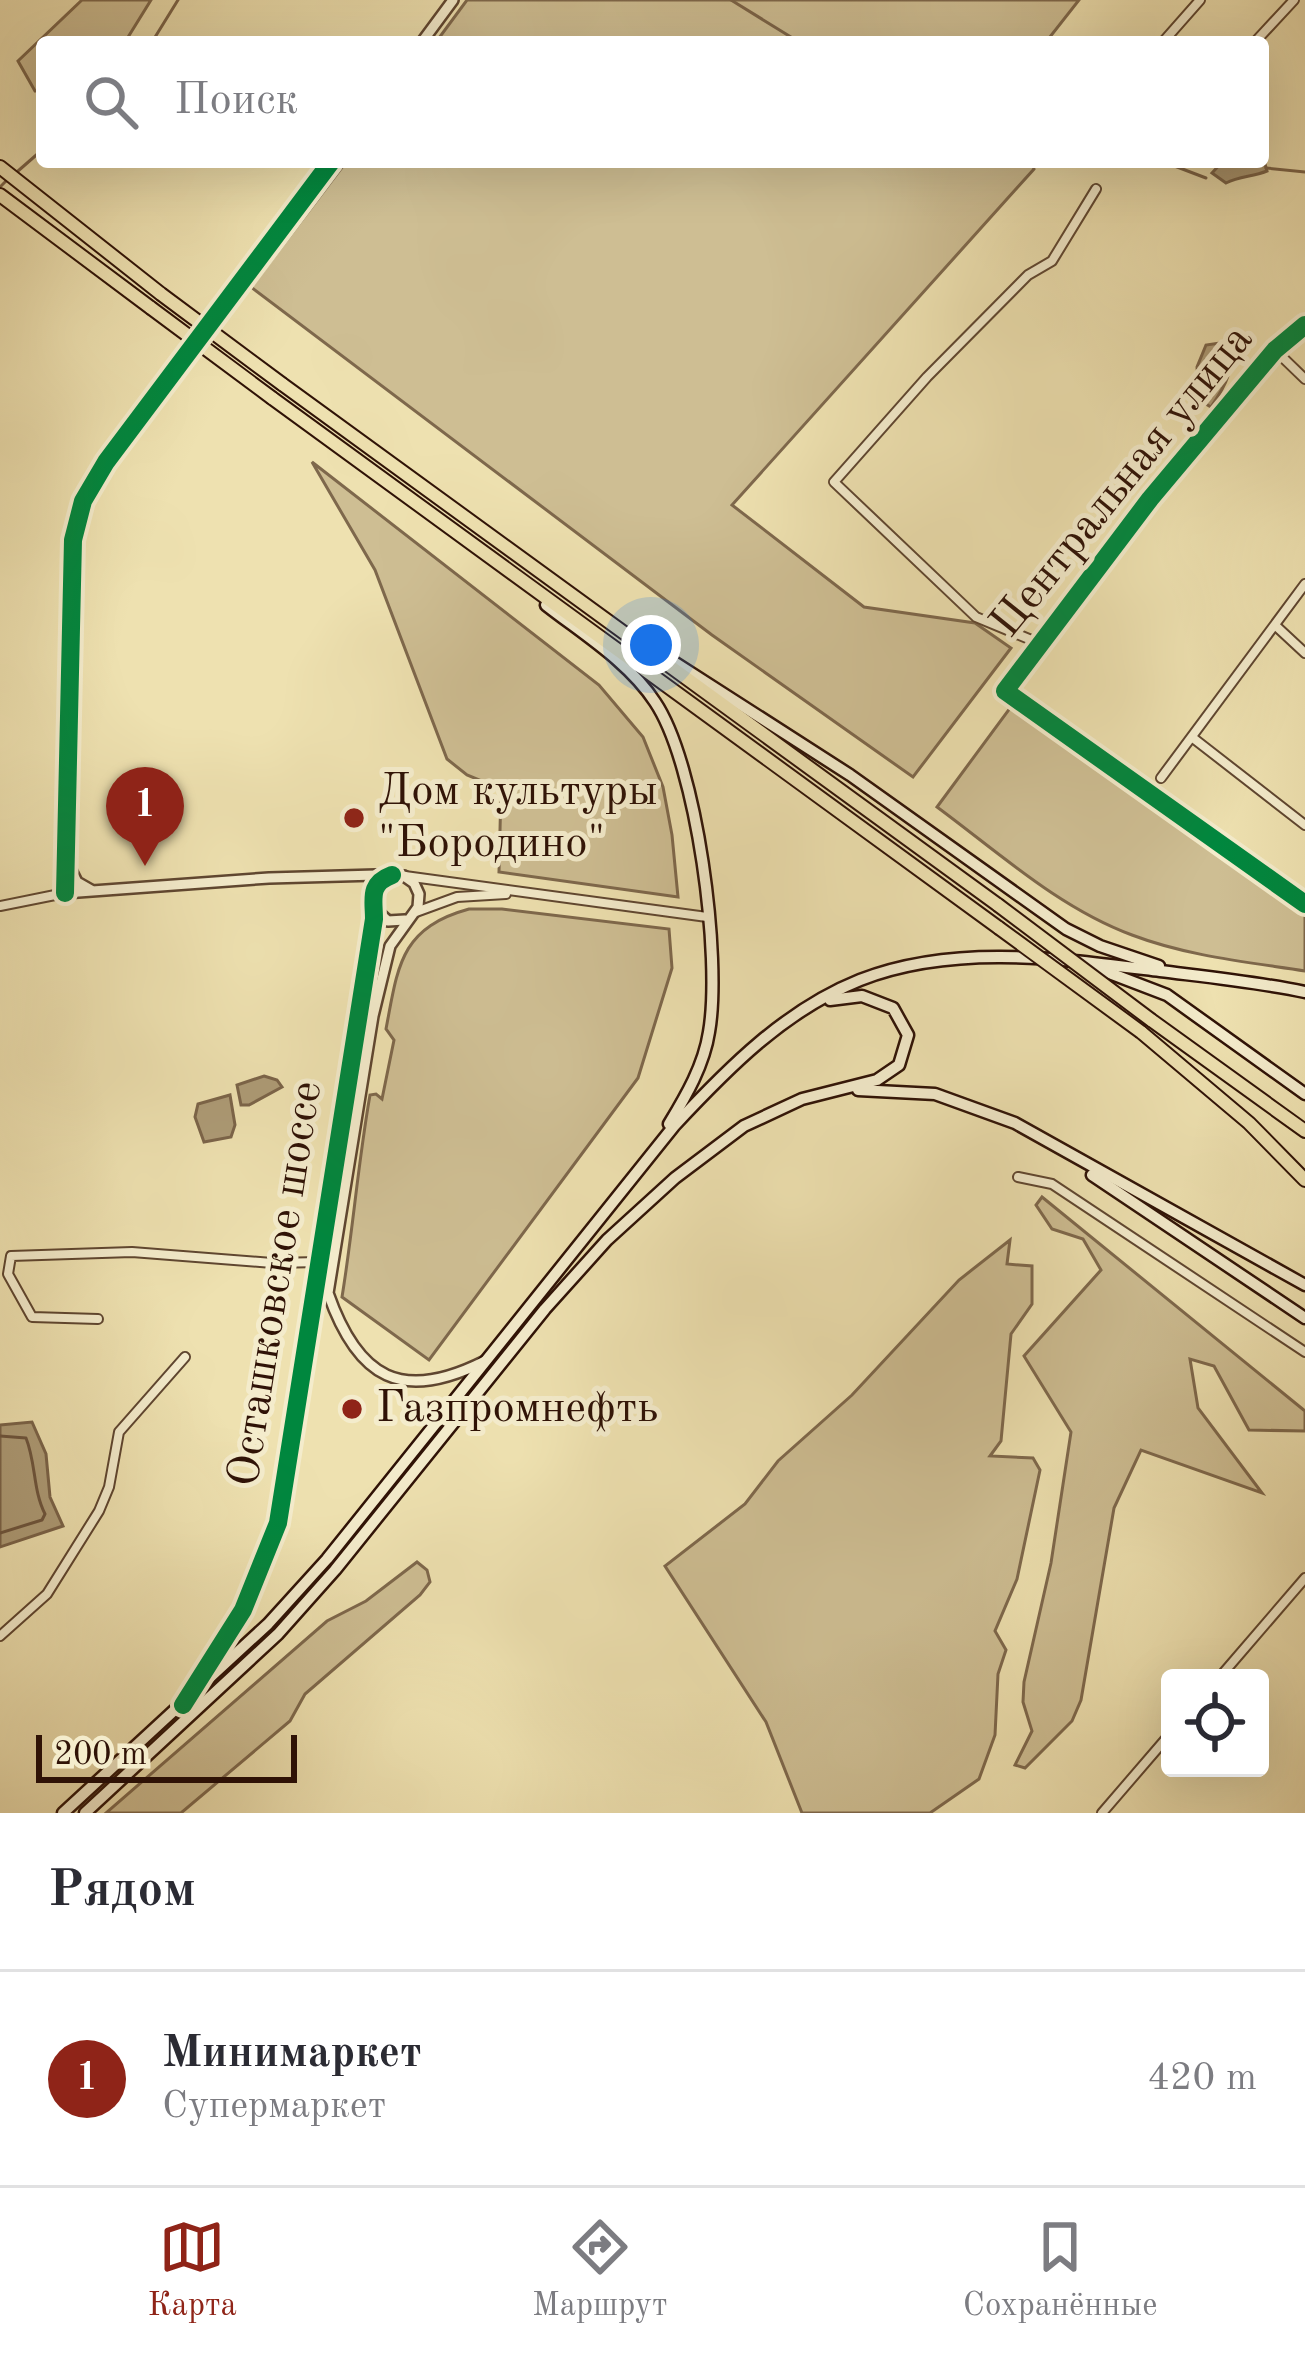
<!DOCTYPE html>
<html lang="ru">
<meta charset="utf-8">
<style>
body{margin:0;font-family:"Old Standard TT",serif;background:#f2f2f3;color:#2b2b33}
.controls{position:absolute;right:36px;bottom:36px;display:grid;overflow:hidden;border-radius:12px;box-shadow:0 12px 48px #0002}
.controls button{width:108px;height:108px;display:grid;place-items:center;padding:0;border:0;border-bottom:3px solid #e1e1e2;background:#fff;color:#2b2b33;font:60px sans-serif}
.scale{position:absolute;left:36px;bottom:30px;width:261px;box-sizing:border-box;padding-left:12px;border:6px solid #2f1206;border-top:0;font-size:33px;line-height:42px;white-space:nowrap;color:#2f1206;-webkit-text-stroke:9px #f4eccc;paint-order:stroke}
.you{position:absolute;left:651px;top:645px;width:42px;height:42px;margin:-30px;border:9px solid #fff;border-radius:50%;background:#1a73e8;box-shadow:0 0 0 18px #1a73e833}
.badge{display:grid;place-items:center;width:78px;height:78px;border-radius:50%;background:#8f2418;color:#fff;font-size:39px;font-weight:700}
.pin{position:absolute;translate:-50% -99px;filter:drop-shadow(0 3px 6px #0008)}
.pin::after{content:'';position:absolute;top:63px;width:42px;height:36px;background:inherit;clip-path:polygon(0 0,100% 0,50% 100%)}
.list{margin:0;padding:0;list-style:none}
h2{display:flex;justify-content:space-between;align-items:center;height:156px;margin:0;padding:0 48px;font-size:51px}
h2 small{font-size:39px;font-weight:400;color:#7c7c81}
.list li{display:grid;grid-template-columns:78px 1fr auto;gap:36px;align-items:center;box-sizing:border-box;height:216px;padding:0 48px;border-top:3px solid #e1e1e2}
.list b{display:block;font-size:45px;white-space:nowrap}
.list p{margin:0;font-size:39px;white-space:nowrap;color:#7c7c81}
.list em{font-size:39px;font-style:normal;color:#7c7c81}
.icon{flex:none;width:66px;height:66px;fill:none;stroke:currentColor;stroke-width:2;stroke-linecap:round;stroke-linejoin:round}
.map{position:relative;flex:none;width:1305px;height:1813px;overflow:hidden}
.search{position:absolute;background:#fff;box-shadow:0 12px 48px #0002;left:36px;right:36px;top:36px;height:132px;display:flex;align-items:center;gap:30px;box-sizing:border-box;padding:0 42px;border-radius:12px;color:#7c7c81;font-size:45px}
.sheet{height:372px;background:#fff}
nav{display:flex;justify-content:space-around;align-items:center;box-sizing:border-box;height:168px;border-top:3px solid #e1e1e2;background:#fff;font-size:33px;color:#7c7c81}
nav a{display:grid;justify-items:center;gap:6px}
nav .on{color:#8f2418}
.map>svg:first-child{display:block}
</style>
<div class="map">
<svg width="1305" height="1813" viewBox="0 0 1305 1813">
<rect width="100%" height="100%" fill="#eee1b0"/>
<filter id="stains"><feTurbulence type="fractalNoise" baseFrequency=".00167" numOctaves="4"/><feColorMatrix values="0 0 0 0 .2 0 0 0 0 .09 0 0 0 0 .02 0 0 0 .5 -.17"/></filter>
<radialGradient id="worn" r=".72"><stop offset=".6" stop-color="#630" stop-opacity="0"/><stop offset="1" stop-color="#630" stop-opacity=".3"/></radialGradient>
<g fill="#cebe93" stroke="#7e684c" stroke-width="3">
<path d="M82,0H151L125,42H42V91H35L18,61Z"/>
<path d="M467,0H1079L1046,42H436Z"/>
<path d="M346,162H1032L1034,169L732,505L864,607L975,623L1011,648L913,777L712,635L251,287Z"/>
<path d="M312,462L599,685L643,737L663,787L672,835L678,897L499,872L501,789L467,775L447,759L375,570Z"/>
<path d="M1013,704L1305,913V971C1247,962 1187,956 1132,935C1059,908 998,852 937,807Z"/>
<path d="M469,909H502L669,929L672,968L638,1078L429,1360L342,1297C353,1230 358,1163 370,1095L376,1094L382,1099L394,1040L386,1029C398,966 400,928 469,909Z"/>
<path d="M1042,1197L1305,1411V1431L1249,1430L1214,1366L1190,1359L1198,1408L1262,1493L1141,1450L1114,1508L1081,1700L1072,1721L1025,1768L1015,1765L1032,1731L1023,1702L1024,1682L1051,1563L1071,1432L1024,1356L1101,1270L1083,1239L1052,1229L1036,1205Z"/>
<path d="M1010,1240L1007,1264L1032,1266V1304L1011,1334L1001,1441L990,1456L1033,1458L1040,1470L1017,1579L995,1631L1006,1650L998,1674L995,1735L979,1779L930,1813H802L766,1722L665,1566L745,1504L778,1461L852,1395L959,1280Z"/>
<path d="M417,1562L427,1570L430,1582L420,1595L305,1694L290,1721L181,1813H106L327,1621L366,1601Z"/>
</g>
<g fill="#ad9b76" stroke="#7b6449" stroke-width="3">
<path d="M1263,157L1267,171C1252,177 1240,176 1226,183L1212,173L1222,162H1263Z"/>
<path d="M1227,342C1236,368 1226,385 1211,407L1199,400L1197,367L1206,345Z"/>
<path d="M264,1076L277,1080L282,1087L249,1105H241L237,1085Z"/>
<path d="M230,1095L235,1125L231,1137L204,1142L195,1117L198,1104Z"/>
<path d="M32,1422L46,1454L50,1497L63,1526L0,1547V1425Z"/>
</g>
<g fill="none" stroke-linecap="round" stroke-linejoin="round">
<path stroke="#6e563e" stroke-width="3" d="M0,1436L26,1438C36,1463 33,1491 45,1514L42,1520L0,1533"/>
<g stroke="#7b6449" stroke-width="3">
<path d="M731,0L799,42"/>
<path d="M152,42L178,0"/>
<path d="M1164,162L1206,178"/>
<path d="M1266,168L1305,172"/>
<path d="M18,171L42,150"/>
<path d="M0,187L6,181"/>
</g>
<g stroke="#5f4630" stroke-width="12">
<g id="minor">
<path d="M1163,42L1200,0"/>
<path d="M1255,42L1294,0"/>
<path d="M1305,325L1275,350L1150,499L1005,691L1305,904"/>
<path d="M1276,351L1305,379"/>
<path d="M1277,627L1305,653"/>
<path d="M1041,644L976,617L834,482L927,377L1028,275L1052,261L1096,189"/>
<path d="M1193,738L1305,825"/>
<path d="M1161,778L1305,584"/>
<path d="M405,876L707,917"/>
<path d="M0,906L65,893"/>
<path d="M416,912L457,897L506,894"/>
<path d="M1018,1177L1052,1184L1305,1352"/>
<path d="M98,1319L32,1317L8,1274L11,1256L132,1252L272,1263L320,1262"/>
<path d="M0,1636L47,1594L99,1511L109,1487L119,1432L185,1357"/>
<path d="M1219,1678L1305,1578"/>
<path d="M1102,1813L1170,1734"/>
</g>
</g>
<g stroke="#5f4630" stroke-width="14">
<g id="tertiary">
<path d="M422,42L453,0"/>
<path d="M331,162L106,462L83,501L73,540L65,893L269,878L376,875L404,876L414,883L419,894L418,907L390,946L373,1016L328,1293C358,1379 402,1403 485,1361"/>
<path d="M68,864L77,882L91,890"/>
<path d="M374,908L388,921L405,920"/>
<path d="M197,1684L243,1610L278,1523L374,919C374,901 368,887 387,877"/>
</g>
</g>
<g stroke="#2f1206" stroke-width="15">
<g id="secondary">
<path d="M546,605C583,634 629,662 655,702C697,764 722,958 709,1032C704,1065 686,1096 669,1124"/>
<path d="M663,655L850,775L1066,929L1100,946L1159,966"/>
<path d="M1099,969L1167,995L1305,1094"/>
<path d="M858,1090L935,1094L1015,1123L1305,1285"/>
<path d="M1092,1175L1305,1318"/>
<path d="M63,1813L268,1624L327,1559L674,1126C728,1068 785,1010 860,980C955,943 1062,959 1160,971C1208,977 1257,982 1305,992"/>
<path d="M85,1813L278,1634L335,1570L545,1309L607,1240L675,1178L744,1126L802,1099L877,1080L899,1065L908,1035L893,1008L862,996L830,1000"/>
</g>
</g>
<g stroke="#2f1206" stroke-width="16">
<g id="primary">
<path d="M0,167L161,294"/>
<path d="M0,195L151,308"/>
<path d="M282,384L998,905"/>
<path d="M272,398L999,928"/>
<path d="M1151,1020L1305,1131"/>
<path d="M1141,1032L1249,1123L1305,1180"/>
</g>
</g>
<use href="#minor" stroke="#f4eccc" stroke-width="8"/>
<use href="#tertiary" stroke="#f4eccc" stroke-width="9"/>
<use href="#secondary" stroke="#f4eccc" stroke-width="10"/>
<use href="#primary" stroke="#eee1b0" stroke-width="12"/>
<g stroke="#2f1206" stroke-width="16" stroke-linecap="butt">
<g id="primary-bridge">
<path d="M161,294L282,384"/>
<path d="M151,308L272,398"/>
<path d="M998,905L1151,1020"/>
<path d="M999,928L1141,1032"/>
</g>
</g>
<use href="#primary-bridge" stroke="#eee1b0" stroke-width="12"/>
<g stroke="#f4eccc" stroke-width="26">
<g id="cycleway">
<path d="M1305,325L1275,350L1150,499L1005,691L1305,904"/>
<path d="M65,893L73,540L83,501L106,462L331,162"/>
<path d="M183,1705L243,1610L278,1523L374,919C374,899 368,884 392,875"/>
</g>
</g>
<use href="#cycleway" stroke="#00873e" stroke-width="18"/>
</g>
<g fill="#8f2418" stroke="#f4eccc" stroke-width="4.5">
<circle cx="354" cy="818" r="12"/>
<circle cx="352" cy="1409" r="12"/>
</g>
<g text-anchor="middle" dominant-baseline="central" stroke-width="10" stroke-linejoin="round" paint-order="stroke">
<g font-size="45" fill="#2f1206" stroke="#f4eccc">
<text transform="translate(1123 482) rotate(-51)">Центральная улица</text>
<text transform="translate(277 1284) rotate(-81)">Осташковское шоссе</text>
</g>
<g font-size="45" fill="#2f1206" stroke="#f4eccc" text-anchor="start">
<text x="378" y="792">Дом культуры<tspan x="378" dy="52">"Бородино"</tspan></text>
<text x="376" y="1409">Газпромнефть</text>
</g>
</g>
<rect width="100%" height="100%" filter="url(#stains)"/>
<rect width="100%" height="100%" fill="url(#worn)"/>
</svg>
<div class="controls">
<button><svg class="icon" aria-label="locate" viewBox="0 0 24 24"><circle cx="12" cy="12" r="6"/><path d="M12 2v4M12 18v4M2 12h4M18 12h4"/></svg></button>
</div>
<div class="scale">200 m</div>
<div class="you"></div>
<div class="pin badge" style="left:145px;top:866px">1</div>
<div class="search"><svg class="icon" aria-label="search" viewBox="0 0 24 24"><circle cx="10" cy="10" r="6"/><path d="M15 15l6 6"/></svg>Поиск</div>
</div>
<section class="sheet">
<h2>Рядом<small></small></h2>
<ul class="list">
<li><span class="badge">1</span><div><b>Минимаркет</b><p>Супермаркет</p></div><em>420 m</em></li>
</ul>
</section>
<nav>
<a class="on"><svg class="icon" aria-label="map" viewBox="0 0 24 24"><path d="M3 6l6-2 6 2 6-2v14l-6 2-6-2-6 2zM9 4v14M15 6v14"/></svg>Карта</a>
<a><svg class="icon" aria-label="directions" viewBox="0 0 24 24"><path d="M12 3l9 9-9 9-9-9zM9 14v-3h6M13 9l2 2-2 2"/></svg>Маршрут</a>
<a><svg class="icon" aria-label="saved" viewBox="0 0 24 24"><path d="M7 4h10v16l-5-4-5 4z"/></svg>Сохранённые</a>
</nav>
